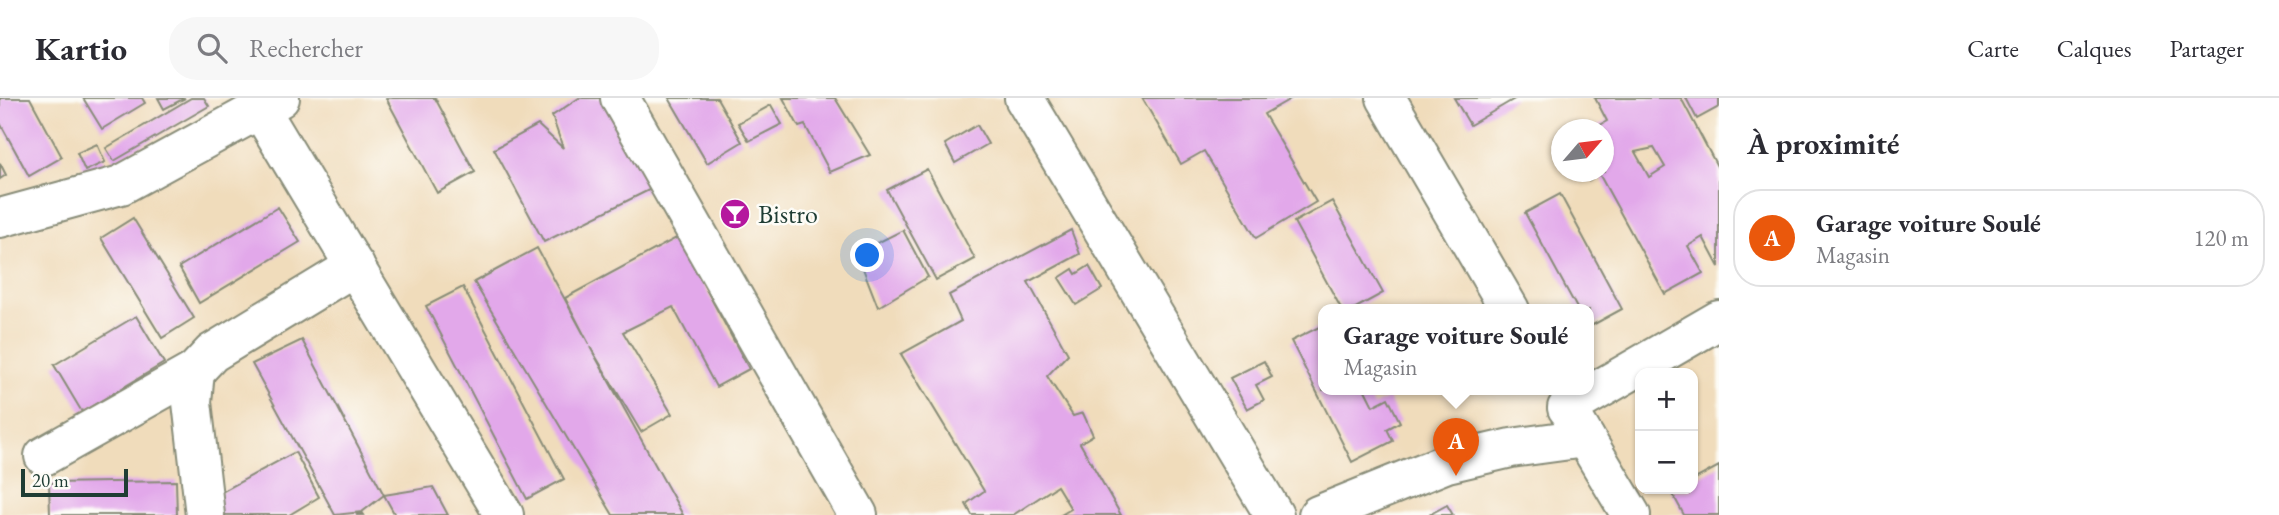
<!DOCTYPE html>
<html lang="fr">
<meta charset="utf-8">
<style>
body{margin:0;font-family:"EB Garamond",serif;background:#f7f7f7;color:#2b2b33}
.controls{position:absolute;right:21px;bottom:21px;display:grid;overflow:hidden;border-radius:14px;box-shadow:0 2px 5px #0004}
.controls button{width:63px;height:63px;display:grid;place-items:center;padding:0;border:0;border-bottom:2px solid #e1e1e2;background:#fff;color:#2b2b33;font:35px sans-serif}
.compass{position:absolute;left:1551px;top:21px;width:63px;height:63px;border-radius:50%;background:#fff;box-shadow:0 2px 5px #0004;rotate:62deg}
.scale{position:absolute;left:21px;bottom:18px;width:107px;box-sizing:border-box;padding-left:7px;border:4px solid #1f3d34;border-top:0;font-size:19px;line-height:24px;white-space:nowrap;color:#1f3d34;-webkit-text-stroke:5px #fdfcf7;paint-order:stroke}
.you{position:absolute;left:868px;top:158px;width:24px;height:24px;margin:-18px;border:5px solid #fff;border-radius:50%;background:#1a73e8;box-shadow:0 0 0 10px #1a73e833}
.badge{display:grid;place-items:center;width:46px;height:46px;border-radius:50%;background:#ea580c;color:#fff;font-size:23px;font-weight:700}
.pin{position:absolute;translate:-50% -58px;filter:drop-shadow(0 2px 4px #0008)}
.pin::after{content:'';position:absolute;top:37px;width:24px;height:21px;background:inherit;clip-path:polygon(0 0,100% 0,50% 100%)}
.popup{position:absolute;left:1318px;top:206px;width:276px;height:91px;box-sizing:border-box;display:grid;place-content:center;border-radius:14px;background:#fff;filter:drop-shadow(0 2px 5px #0005);font-size:23px;white-space:nowrap;color:#7c7c81}
.popup b{font-size:26px;color:#2b2b33}
.popup::after{content:'';position:absolute;left:50%;top:100%;margin-left:-14px;border:14px solid transparent;border-top-color:#fff}
.list{margin:0;padding:0;list-style:none}
h2{display:flex;justify-content:space-between;align-items:center;height:91px;margin:0;padding:0 28px;font-size:30px}
h2 small{font-size:23px;font-weight:400;color:#7c7c81}
.list li{display:grid;grid-template-columns:46px 1fr auto;gap:21px;align-items:center;box-sizing:border-box;height:98px;margin:0 14px 14px;padding:0 14px;border:2px solid #e1e1e2;border-radius:28px}
.list b{display:block;font-size:26px;white-space:nowrap}
.list p{margin:0;font-size:23px;white-space:nowrap;color:#7c7c81}
.list em{font-size:23px;font-style:normal;color:#7c7c81}
.icon{flex:none;width:38px;height:38px;fill:none;stroke:currentColor;stroke-width:2;stroke-linecap:round;stroke-linejoin:round}
.map{position:relative;flex:none;width:1719px;height:417px;overflow:hidden}
header{display:flex;align-items:center;gap:42px;box-sizing:border-box;height:98px;padding:0 35px;background:#fff;border-bottom:2px solid #e1e1e2}
header strong{font-size:33px}
nav{display:flex;gap:38px;margin-inline-start:auto;font-size:24px}
.search{width:490px;height:63px;background:#f7f7f7;display:flex;align-items:center;gap:18px;box-sizing:border-box;padding:0 24px;border-radius:28px;color:#7c7c81;font-size:26px}
main{display:flex}
aside{flex:1;background:#fff}
.map>svg:first-child{display:block}
</style>
<header>
<strong>Kartio</strong>
<div class="search"><svg class="icon" aria-label="search" viewBox="0 0 24 24"><circle cx="10" cy="10" r="6"/><path d="M15 15l6 6"/></svg>Rechercher</div>
<nav><a>Carte</a><a>Calques</a><a>Partager</a></nav>
</header>
<main>
<div class="map">
<svg width="1719" height="417" viewBox="0 0 1719 417">
<rect width="100%" height="100%" fill="#fdfcf7"/>
<filter id="ink" filterUnits="userSpaceOnUse"><feTurbulence type="fractalNoise" baseFrequency=".0143" numOctaves="2"/><feDisplacementMap in="SourceGraphic" scale="14" xChannelSelector="R" yChannelSelector="G"/><feConvolveMatrix kernelMatrix="1 2 1 2 8 2 1 2 1" color-interpolation-filters="sRGB"/></filter>
<filter id="wash" filterUnits="userSpaceOnUse"><feTurbulence type="fractalNoise" baseFrequency=".00686" numOctaves="4" result="noise"/><feDisplacementMap in="SourceGraphic" scale="28" xChannelSelector="R" yChannelSelector="G"/><feGaussianBlur stdDeviation="1.57" result="paint"/><feColorMatrix in="noise" values="0 0 0 0 0 0 0 0 0 0 0 0 0 0 0 0 0 1.4 0 .05"/><feComposite in="paint" operator="in"/></filter>
<g filter="url(#wash)">
<rect width="100%" height="100%" fill="#f0dcbb"/>
<g id="blocks">
<g fill="#e2a8ea" fill-rule="evenodd">
<path d="M0,0H30L62,59L29,78L0,25Z"/>
<path d="M83,0H142L145,5L102,31Z"/>
<path d="M158,0H185L164,11Z"/>
<path d="M191,0H204L209,8L114,63L106,50Z"/>
<path d="M386,0H435L475,74L437,95Z"/>
<path d="M579,0H609L657,88L544,144L494,51L538,27L563,50L552,18Z"/>
<path d="M669,0H717L742,44L707,65Z"/>
<path d="M783,0H835L870,57L830,74L805,27L799,29Z"/>
<path d="M1142,0H1292L1264,16L1316,104L1256,140L1204,53L1181,66Z"/>
<path d="M1454,0H1516L1470,27Z"/>
<path d="M1595,0H1681L1719,72V169L1703,139L1688,148L1703,175L1665,196L1598,74L1589,83L1584,74H1604V32H1592L1607,23ZM1654,50L1665,69L1649,79L1635,54Z"/>
<path d="M1686,0H1719V9L1697,21Z"/>
<path d="M771,7L782,26L749,43L738,25Z"/>
<path d="M977,27L988,46L955,65L945,46Z"/>
<path d="M97,46L105,64L85,73L77,55Z"/>
<path d="M0,65L6,77L0,81Z"/>
<path d="M927,71L975,161L936,182L887,92Z"/>
<path d="M1560,96L1622,211L1589,229V212H1578L1525,115Z"/>
<path d="M1332,103L1383,195L1352,212H1342L1294,124Z"/>
<path d="M278,109L300,144L199,205L179,169Z"/>
<path d="M133,120L194,220L162,240L101,140Z"/>
<path d="M903,132L928,179L878,209L857,155Z"/>
<path d="M1071,132L1080,156L1028,184L1068,256L1047,278L1073,318L1083,315L1093,337L1080,345L1121,417H1061L1071,411L1057,388L1013,417H972L966,406L984,393L901,256L961,223L949,197Z"/>
<path d="M678,139L749,271L716,289L673,209L623,234L672,316L641,334L590,249L683,417H613L474,184L537,150L589,246L565,200Z"/>
<path d="M1089,168L1102,191L1076,207L1059,180L1073,171L1076,176Z"/>
<path d="M463,189L564,381L527,401L426,208Z"/>
<path d="M136,218L164,265L82,314L54,267Z"/>
<path d="M1323,227V292H1365L1373,308L1388,300L1400,324L1387,331L1393,343L1352,364L1291,243Z"/>
<path d="M302,242L384,397L362,414L364,417H356L362,414L335,417L252,266Z"/>
<path d="M1264,263L1272,279L1256,287L1264,302L1247,311L1230,280Z"/>
<path d="M295,354L319,399L289,417H216V397Z"/>
<path d="M1719,368V417H1684L1671,393L1693,391V382Z"/>
<path d="M176,383L177,417H50L49,385Z"/>
<path d="M433,389L448,417H395L384,397Z"/>
<path d="M1447,407L1453,417H1429Z"/>
</g>
</g>
</g>
<g filter="url(#ink)">
<use href="#blocks" fill-opacity="0" stroke="#888c78" stroke-width="2"/>
<g fill="none" stroke-linecap="round" stroke-linejoin="round">
<g stroke="#888c78" stroke-width="42">
<g id="minor">
<path d="M620,0L858,417"/>
<path d="M1024,0L1274,417"/>
<path d="M1386,0L1510,212"/>
<path d="M260,11L504,417"/>
<path d="M0,120L121,87L280,0"/>
<path d="M1567,310L1719,222"/>
<path d="M1572,318L1631,417"/>
<path d="M44,358L195,273"/>
<path d="M205,417L192,304L195,273L212,255L355,168"/>
<path d="M1318,417L1447,365L1511,350L1585,340"/>
</g>
</g>
<use href="#minor" stroke="#fff" stroke-width="38"/>
</g>
</g>
<defs>
<g id="bar-disc" transform="scale(1.575)"><circle r="9.5" fill="#b5179e" stroke="#fdfcf7"/><path d="M-6-5H6L.8 .8V4.5H3.5V6h-7V4.5H-.8V.8Z" fill="#fff"/></g>
</defs>
<g fill-rule="evenodd">
<use href="#bar-disc" x="735" y="116"/>
</g>
<g text-anchor="middle" dominant-baseline="central" stroke-width="5" stroke-linejoin="round" paint-order="stroke">
<g font-size="26" fill="#1f3d34" stroke="#fdfcf7" text-anchor="start">
<text x="758" y="116">Bistro</text>
</g>
</g>
</svg>
<div class="controls">
<button>+</button>
<button>−</button>
</div>
<svg class="compass" viewBox="-18 -18 36 36"><path d="M0-13l5 13h-10z" fill="#e53935"/><path d="M0 13l5-13h-10z" fill="#7c7c81"/></svg>
<div class="scale">20 m</div>
<div class="you"></div>
<div class="pin badge" style="left:1456px;top:378px">A</div>
<div class="popup"><b>Garage voiture Soulé</b>Magasin</div>
</div>
<aside>
<h2>À proximité<small></small></h2>
<ul class="list">
<li><span class="badge">A</span><div><b>Garage voiture Soulé</b><p>Magasin</p></div><em>120 m</em></li>
</ul>
</aside>
</main>
